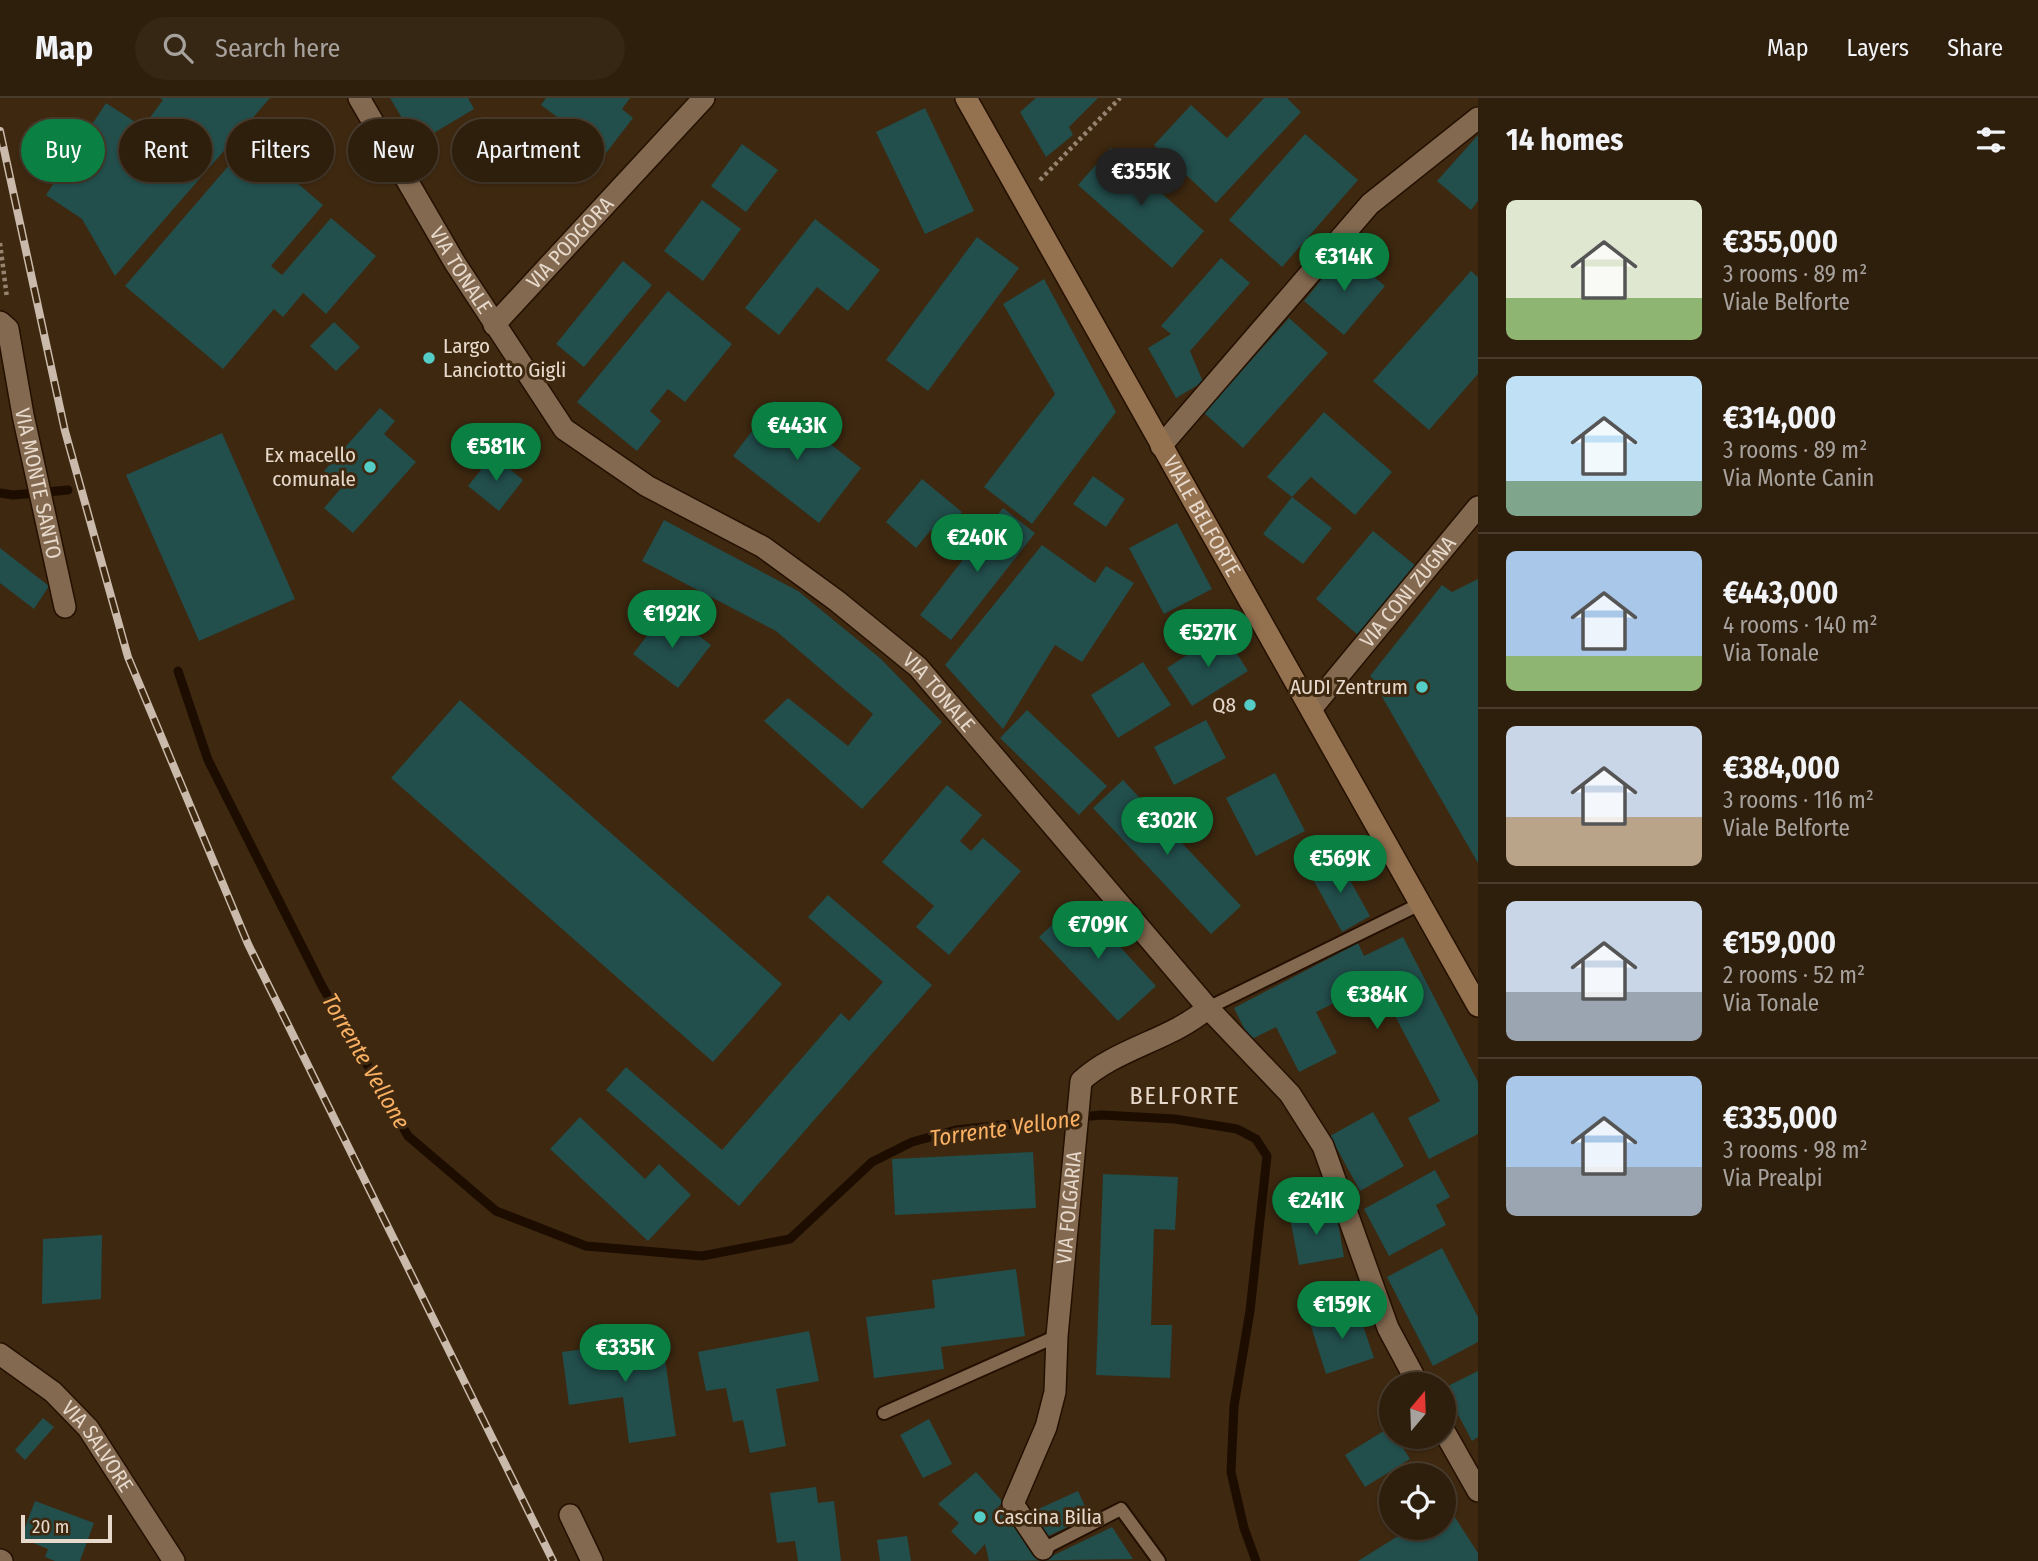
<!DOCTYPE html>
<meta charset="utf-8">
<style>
:root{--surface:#2e1e0c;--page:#362715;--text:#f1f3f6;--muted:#a7a29d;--line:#493c2d;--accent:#0b8043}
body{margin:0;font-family:"Fira Sans Condensed",sans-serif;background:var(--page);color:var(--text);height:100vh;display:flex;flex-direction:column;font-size:26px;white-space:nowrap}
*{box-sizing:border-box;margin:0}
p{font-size:23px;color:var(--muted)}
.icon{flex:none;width:38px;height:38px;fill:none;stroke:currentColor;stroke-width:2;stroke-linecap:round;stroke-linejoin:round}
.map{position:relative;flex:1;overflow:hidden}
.drawer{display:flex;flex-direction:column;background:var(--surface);width:560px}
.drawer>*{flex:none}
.guide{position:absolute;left:21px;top:21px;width:665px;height:63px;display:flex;gap:14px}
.needle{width:46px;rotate:19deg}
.buttons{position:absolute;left:1379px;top:1274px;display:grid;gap:14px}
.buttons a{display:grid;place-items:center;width:77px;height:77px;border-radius:50%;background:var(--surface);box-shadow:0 2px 5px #0004,0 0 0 2px var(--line);font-size:35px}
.scale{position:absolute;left:21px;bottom:18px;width:91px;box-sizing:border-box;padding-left:7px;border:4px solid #e7d9cb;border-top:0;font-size:19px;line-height:24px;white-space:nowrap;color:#e7d9cb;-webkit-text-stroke:5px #3e2810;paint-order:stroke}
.price{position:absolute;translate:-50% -60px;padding:0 16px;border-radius:24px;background:var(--accent);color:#fff;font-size:23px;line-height:46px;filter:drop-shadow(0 2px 4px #0008)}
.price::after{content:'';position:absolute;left:50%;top:42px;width:21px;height:16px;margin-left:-10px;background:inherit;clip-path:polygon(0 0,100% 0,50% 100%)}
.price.on{background:#222;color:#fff}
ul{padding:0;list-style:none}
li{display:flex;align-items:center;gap:21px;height:175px;padding:0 28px}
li+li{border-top:2px solid var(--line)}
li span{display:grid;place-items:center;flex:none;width:196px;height:140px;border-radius:10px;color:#555}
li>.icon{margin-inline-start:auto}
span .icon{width:84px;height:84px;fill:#fffc;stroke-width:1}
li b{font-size:30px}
h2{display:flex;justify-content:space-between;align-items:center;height:84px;padding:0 28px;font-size:30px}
.tag{padding:0 24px;border-radius:32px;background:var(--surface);box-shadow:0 2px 5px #0004,0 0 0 2px var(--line);font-size:24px;line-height:63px}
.tag.on{background:var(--accent);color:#fff}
header{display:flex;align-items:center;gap:42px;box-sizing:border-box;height:98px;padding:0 35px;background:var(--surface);border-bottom:2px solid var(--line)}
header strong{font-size:33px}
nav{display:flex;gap:38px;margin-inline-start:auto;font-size:24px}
.search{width:490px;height:63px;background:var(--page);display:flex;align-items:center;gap:18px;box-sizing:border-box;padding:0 24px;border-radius:38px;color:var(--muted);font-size:26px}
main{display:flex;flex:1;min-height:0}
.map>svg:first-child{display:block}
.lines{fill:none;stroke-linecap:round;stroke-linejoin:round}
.stream{stroke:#1c0d00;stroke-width:9}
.building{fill:#224e4c}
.service-casing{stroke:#241000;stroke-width:16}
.minor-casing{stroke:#241000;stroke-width:24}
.secondary-casing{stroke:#241000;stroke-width:24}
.path{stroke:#968471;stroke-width:4.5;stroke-dasharray:3.5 3.5;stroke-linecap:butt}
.service{stroke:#836950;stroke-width:12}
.minor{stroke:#836950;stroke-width:21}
.secondary{stroke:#94714f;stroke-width:21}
.rail-casing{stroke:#cabaab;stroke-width:8}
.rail{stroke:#3e2810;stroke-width:5;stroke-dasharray:16;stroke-linecap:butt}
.poi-dot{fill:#54cdc6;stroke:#3e2810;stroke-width:2.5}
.labels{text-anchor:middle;stroke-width:6;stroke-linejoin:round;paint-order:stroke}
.street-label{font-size:21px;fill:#e7d9cb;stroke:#3e2810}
.poi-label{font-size:21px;fill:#e7d9cb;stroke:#3e2810;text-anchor:end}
.water-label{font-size:23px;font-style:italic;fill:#fab164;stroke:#3e2810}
.quarter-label{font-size:24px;letter-spacing:2px;fill:#e7d9cb;stroke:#3e2810}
</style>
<header>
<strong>Map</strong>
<div class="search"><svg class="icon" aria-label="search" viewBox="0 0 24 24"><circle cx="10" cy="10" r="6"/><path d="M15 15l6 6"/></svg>Search here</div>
<nav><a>Map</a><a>Layers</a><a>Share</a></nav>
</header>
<main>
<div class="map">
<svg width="1478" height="1463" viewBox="0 0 1478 1463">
<rect width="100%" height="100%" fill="#3e2810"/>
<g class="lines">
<!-- stream -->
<path class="stream" d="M0,395L13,397L68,392
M178,573L208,662L322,888L408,1038L496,1113L586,1148L702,1158L790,1141L872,1064L912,1044L956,1032L1101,1017L1175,1021L1237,1031L1256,1041L1267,1058L1250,1213L1234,1308L1231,1374L1244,1430L1256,1463"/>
</g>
<!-- building -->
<path class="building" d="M160,0H270L115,178L82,121L46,97L106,5L143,29L163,2Z
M390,0H468L474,11L417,45Z
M546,0H630L622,11L633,20L606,55L541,7Z
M1036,0H1098L1069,29L1073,37L1046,59L1020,14Z
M1264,0H1287L1301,14L1216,105L1154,47L1191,7L1227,40Z
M925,10L974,113L925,136L876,34Z
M1305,36L1358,82L1282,169L1229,122Z
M1478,37V103L1471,112L1437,83Z
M249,44L323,107L271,168L282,177L331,120L376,158L326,216L303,195L283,219L274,211L223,271L125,188Z
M742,46L778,72L746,114L711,88Z
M1111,50L1204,133L1172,170L1078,87Z
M702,102L741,131L703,183L664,153Z
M815,121L880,172L848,213L817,189L779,237L745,210Z
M977,139L1019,170L928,293L886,262Z
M1344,154L1385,188L1344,237L1304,203Z
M1221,160L1250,185L1190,253L1203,284L1176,300L1148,250L1171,236L1161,228Z
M623,163L652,187L584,269L556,246Z
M1471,173L1478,179V276L1429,332L1373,283Z
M1044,181L1116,314L1032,426L984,389L1055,296L1003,206Z
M668,193L732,246L685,304L668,291L650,313L661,323L637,353L577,304Z
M1289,220L1328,255L1243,350L1204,315Z
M334,224L360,249L336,273L310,248Z
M775,303L861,370L819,425L733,358Z
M380,310L395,323L384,336L416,364L353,435L324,410L342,389L324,373Z
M1324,314L1392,374L1355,417L1311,379L1292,399L1267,379Z
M222,335L295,501L199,543L126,377Z
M493,357L523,382L499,413L468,388Z
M1093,378L1125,401L1106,429L1073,406Z
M922,381L962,414L940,440L931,432L916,450L886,424Z
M1292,399L1332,430L1303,466L1263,436Z
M1003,410L1035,435L951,542L920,517Z
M664,422L798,493L881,561L942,624L862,711L764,623L788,600L848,648L873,616L776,533L642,463Z
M1177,425L1212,491L1164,516L1129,450Z
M1373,433L1416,468L1358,537L1316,501Z
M1042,447L1095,485L1106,468L1134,485L1082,564L1055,547L1003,631L945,567Z
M0,450L49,488L34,511L0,485Z
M1478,481V765L1370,578L1442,487L1452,494Z
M666,513L711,547L678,590L633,556Z
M1223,534L1248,573L1192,608L1167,570Z
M1143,564L1171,607L1118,640L1091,597Z
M460,602L782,886L713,964L391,680Z
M1027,612L1107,688L1079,717L1000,640Z
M1206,622L1226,660L1174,687L1154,649Z
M1275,675L1305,733L1256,758L1226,700Z
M1123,682L1241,808L1211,836L1093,710Z
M947,687L982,717L960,743L971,753L983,740L1021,773L949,857L916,829L934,808L882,764Z
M1338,761L1370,818L1342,834L1310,776Z
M828,797L932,887L739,1108L606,992L626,969L722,1052L841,915L849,923L883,884L808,819Z
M1078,803L1156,888L1118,923L1039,839Z
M1403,839L1478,984V1036L1429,1061L1408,1020L1440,1003L1377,884L1316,914L1337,955L1299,974L1276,929L1250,942L1234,910L1358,845L1364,858Z
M1373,1014L1404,1068L1360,1093L1330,1038Z
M580,1019L645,1081L659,1066L691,1097L648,1143L550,1051Z
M1033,1054L1036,1110L895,1117L892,1061Z
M1435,1072L1450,1099L1436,1107L1446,1127L1389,1158L1364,1111Z
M1103,1076L1178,1079L1175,1132L1154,1131L1151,1227H1172L1170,1280L1096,1277Z
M1315,1110L1318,1123L1337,1119L1344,1159L1299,1167L1289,1115Z
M102,1137L101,1201L42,1206L43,1141Z
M1442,1150L1478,1219V1244L1433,1268L1387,1179Z
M1016,1171L1025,1238L941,1249L944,1271L874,1280L866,1219L935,1210L932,1182Z
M1357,1210L1374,1260L1326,1276L1310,1225Z
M809,1233L819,1283L776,1291L786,1348L750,1355L743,1322L733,1324L726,1290L706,1293L698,1254Z
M662,1240L676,1338L629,1345L623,1299L569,1307L562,1254Z
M1478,1273V1339L1472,1343L1444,1290Z
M43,1320L54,1329L25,1362L15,1352Z
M929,1321L952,1366L923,1380L900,1337Z
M1390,1329L1391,1339H1396L1410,1361L1365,1389L1345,1357Z
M976,1374L1003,1404L998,1409L1009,1422L1015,1417L1050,1459L1112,1429L1133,1461L989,1463L985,1446L975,1457L951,1433L959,1425L938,1406Z
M816,1389L818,1405L834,1403L841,1463H798L795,1443L777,1445L770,1395Z
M1078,1393L1090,1419L1046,1439L1034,1413Z
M35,1403L94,1425L80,1463H55L45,1459L48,1451L21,1440Z
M1447,1407L1478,1455V1463H1358L1411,1430H1444V1409Z
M907,1438L911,1463H880L877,1442Z"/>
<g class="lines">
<!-- service casing -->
<g class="service-casing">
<path id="service" d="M1208,910L1420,806
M884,1315L1057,1238
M1043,1451L1121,1411L1159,1463"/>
</g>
<!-- minor casing -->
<g class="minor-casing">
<g id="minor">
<path id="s1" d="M359,0L455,165L564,331L647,388L763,449L837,503L918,569L1208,910L1290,996L1323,1048L1388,1230L1418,1286"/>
<path id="s2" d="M0,224L8,231L23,317L65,509"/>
<path id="s3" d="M494,227L704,0"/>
<path d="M1161,348L1370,106L1478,20"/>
<path id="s4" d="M1311,611L1478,409"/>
<path id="s5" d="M0,1256L53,1294L88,1330L174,1463"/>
<path d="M1444,1333L1478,1393"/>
<path d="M570,1417L592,1463"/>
<path id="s6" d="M1043,1451L1013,1406L1046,1329L1055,1294L1057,1238L1081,983C1117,950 1171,942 1208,910"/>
<path d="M0,1462L2,1463"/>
</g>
</g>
<!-- secondary casing -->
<g class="secondary-casing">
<g id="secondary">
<path id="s7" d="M966,0L1478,908"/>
</g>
</g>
<!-- path -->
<path class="path" d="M1040,82L1120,0
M0,145L7,200"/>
<!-- service -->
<use href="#service" class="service"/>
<!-- minor -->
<use href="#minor" class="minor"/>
<!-- secondary -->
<use href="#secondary" class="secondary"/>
<!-- rail casing -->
<g class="rail-casing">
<path id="rail" d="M0,33L65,333L128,559L248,846L553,1463"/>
</g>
<!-- rail -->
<use href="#rail" class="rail"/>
</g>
<!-- markers -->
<g class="poi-dot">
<circle cx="429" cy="260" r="7"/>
<circle cx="370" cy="369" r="7"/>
<circle cx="1422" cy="589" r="7"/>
<circle cx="1250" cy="607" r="7"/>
<circle cx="980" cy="1419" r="7"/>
</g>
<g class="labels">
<!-- street labels -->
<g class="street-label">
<text dy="7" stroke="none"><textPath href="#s3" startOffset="112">VIA PODGORA</textPath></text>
<text dy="7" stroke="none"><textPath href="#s1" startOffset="200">VIA TONALE</textPath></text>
<text dy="7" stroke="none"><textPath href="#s2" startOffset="168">VIA MONTE SANTO</textPath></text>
<text dy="7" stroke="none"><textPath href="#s7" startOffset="480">VIALE BELFORTE</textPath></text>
<text dy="7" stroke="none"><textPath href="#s4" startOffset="152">VIA CONI ZUGNA</textPath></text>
<text dy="7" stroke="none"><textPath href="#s1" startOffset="850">VIA TONALE</textPath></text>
<text dy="7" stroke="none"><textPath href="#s6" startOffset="359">VIA FOLGARIA</textPath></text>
<text dy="7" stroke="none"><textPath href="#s5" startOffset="136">VIA SALVORE</textPath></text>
</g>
<!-- poi labels -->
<g class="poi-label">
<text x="443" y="255" text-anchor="start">Largo<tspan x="443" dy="24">Lanciotto Gigli</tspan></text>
<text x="356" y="364">Ex macello<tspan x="356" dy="24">comunale</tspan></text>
<text x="1408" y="596">AUDI Zentrum</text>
<text x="1236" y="614">Q8</text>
<text x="994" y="1426" text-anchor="start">Cascina Bilia</text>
</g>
<!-- water labels -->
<g class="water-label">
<text transform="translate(366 963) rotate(60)" y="8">Torrente Vellone</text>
<text transform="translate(1005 1030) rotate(-8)" y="8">Torrente Vellone</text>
</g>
<!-- quarter labels -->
<g class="quarter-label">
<text x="1185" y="1006">BELFORTE</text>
</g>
</g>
</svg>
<div class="buttons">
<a><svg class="needle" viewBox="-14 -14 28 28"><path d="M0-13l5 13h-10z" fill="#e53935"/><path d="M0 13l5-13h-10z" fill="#a7a29d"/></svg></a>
<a><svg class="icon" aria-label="locate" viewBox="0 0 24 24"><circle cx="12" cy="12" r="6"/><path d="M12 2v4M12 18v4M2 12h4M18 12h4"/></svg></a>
</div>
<div class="scale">20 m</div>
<b class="price on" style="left:1141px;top:110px">€355K</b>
<b class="price" style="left:1344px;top:195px">€314K</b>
<b class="price" style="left:797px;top:364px">€443K</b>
<b class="price" style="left:496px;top:385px">€581K</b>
<b class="price" style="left:977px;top:476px">€240K</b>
<b class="price" style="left:672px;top:552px">€192K</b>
<b class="price" style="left:1208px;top:571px">€527K</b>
<b class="price" style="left:1167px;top:759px">€302K</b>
<b class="price" style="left:1340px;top:797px">€569K</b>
<b class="price" style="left:1098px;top:863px">€709K</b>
<b class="price" style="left:1377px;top:933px">€384K</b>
<b class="price" style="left:1316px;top:1139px">€241K</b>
<b class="price" style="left:1342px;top:1243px">€159K</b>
<b class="price" style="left:625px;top:1286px">€335K</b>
<div class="guide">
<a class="tag on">Buy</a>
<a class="tag">Rent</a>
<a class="tag">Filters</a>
<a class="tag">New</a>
<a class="tag">Apartment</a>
</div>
</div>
<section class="drawer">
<h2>14 homes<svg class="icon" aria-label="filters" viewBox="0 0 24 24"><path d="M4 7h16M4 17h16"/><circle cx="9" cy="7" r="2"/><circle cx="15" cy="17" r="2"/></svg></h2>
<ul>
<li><span style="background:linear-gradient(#dfe7d0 70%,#8fb573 0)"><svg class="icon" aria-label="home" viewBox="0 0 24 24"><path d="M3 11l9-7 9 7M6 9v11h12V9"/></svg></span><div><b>€355,000</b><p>3 rooms · 89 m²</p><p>Viale Belforte</p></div></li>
<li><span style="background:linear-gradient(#bfe0f5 75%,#7fa58c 0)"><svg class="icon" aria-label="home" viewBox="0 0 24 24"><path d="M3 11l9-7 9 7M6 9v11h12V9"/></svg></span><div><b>€314,000</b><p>3 rooms · 89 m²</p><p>Via Monte Canin</p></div></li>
<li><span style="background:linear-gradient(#a9c7e8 75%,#8fb573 0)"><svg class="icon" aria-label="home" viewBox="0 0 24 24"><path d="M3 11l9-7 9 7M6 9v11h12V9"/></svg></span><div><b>€443,000</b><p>4 rooms · 140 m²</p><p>Via Tonale</p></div></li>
<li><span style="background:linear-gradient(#c9d6e8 65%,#b9a48a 0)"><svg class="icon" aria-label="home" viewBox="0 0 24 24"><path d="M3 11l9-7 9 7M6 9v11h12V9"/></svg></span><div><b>€384,000</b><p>3 rooms · 116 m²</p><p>Viale Belforte</p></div></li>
<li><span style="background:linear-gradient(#c9d6e8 65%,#9aa5b1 0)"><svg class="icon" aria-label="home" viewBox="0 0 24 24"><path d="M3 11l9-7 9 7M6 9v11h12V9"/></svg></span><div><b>€159,000</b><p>2 rooms · 52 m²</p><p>Via Tonale</p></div></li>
<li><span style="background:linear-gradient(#a9c7e8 65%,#9aa5b1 0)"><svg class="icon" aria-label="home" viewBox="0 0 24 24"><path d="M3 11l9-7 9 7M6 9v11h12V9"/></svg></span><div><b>€335,000</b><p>3 rooms · 98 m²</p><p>Via Prealpi</p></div></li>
</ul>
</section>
</main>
